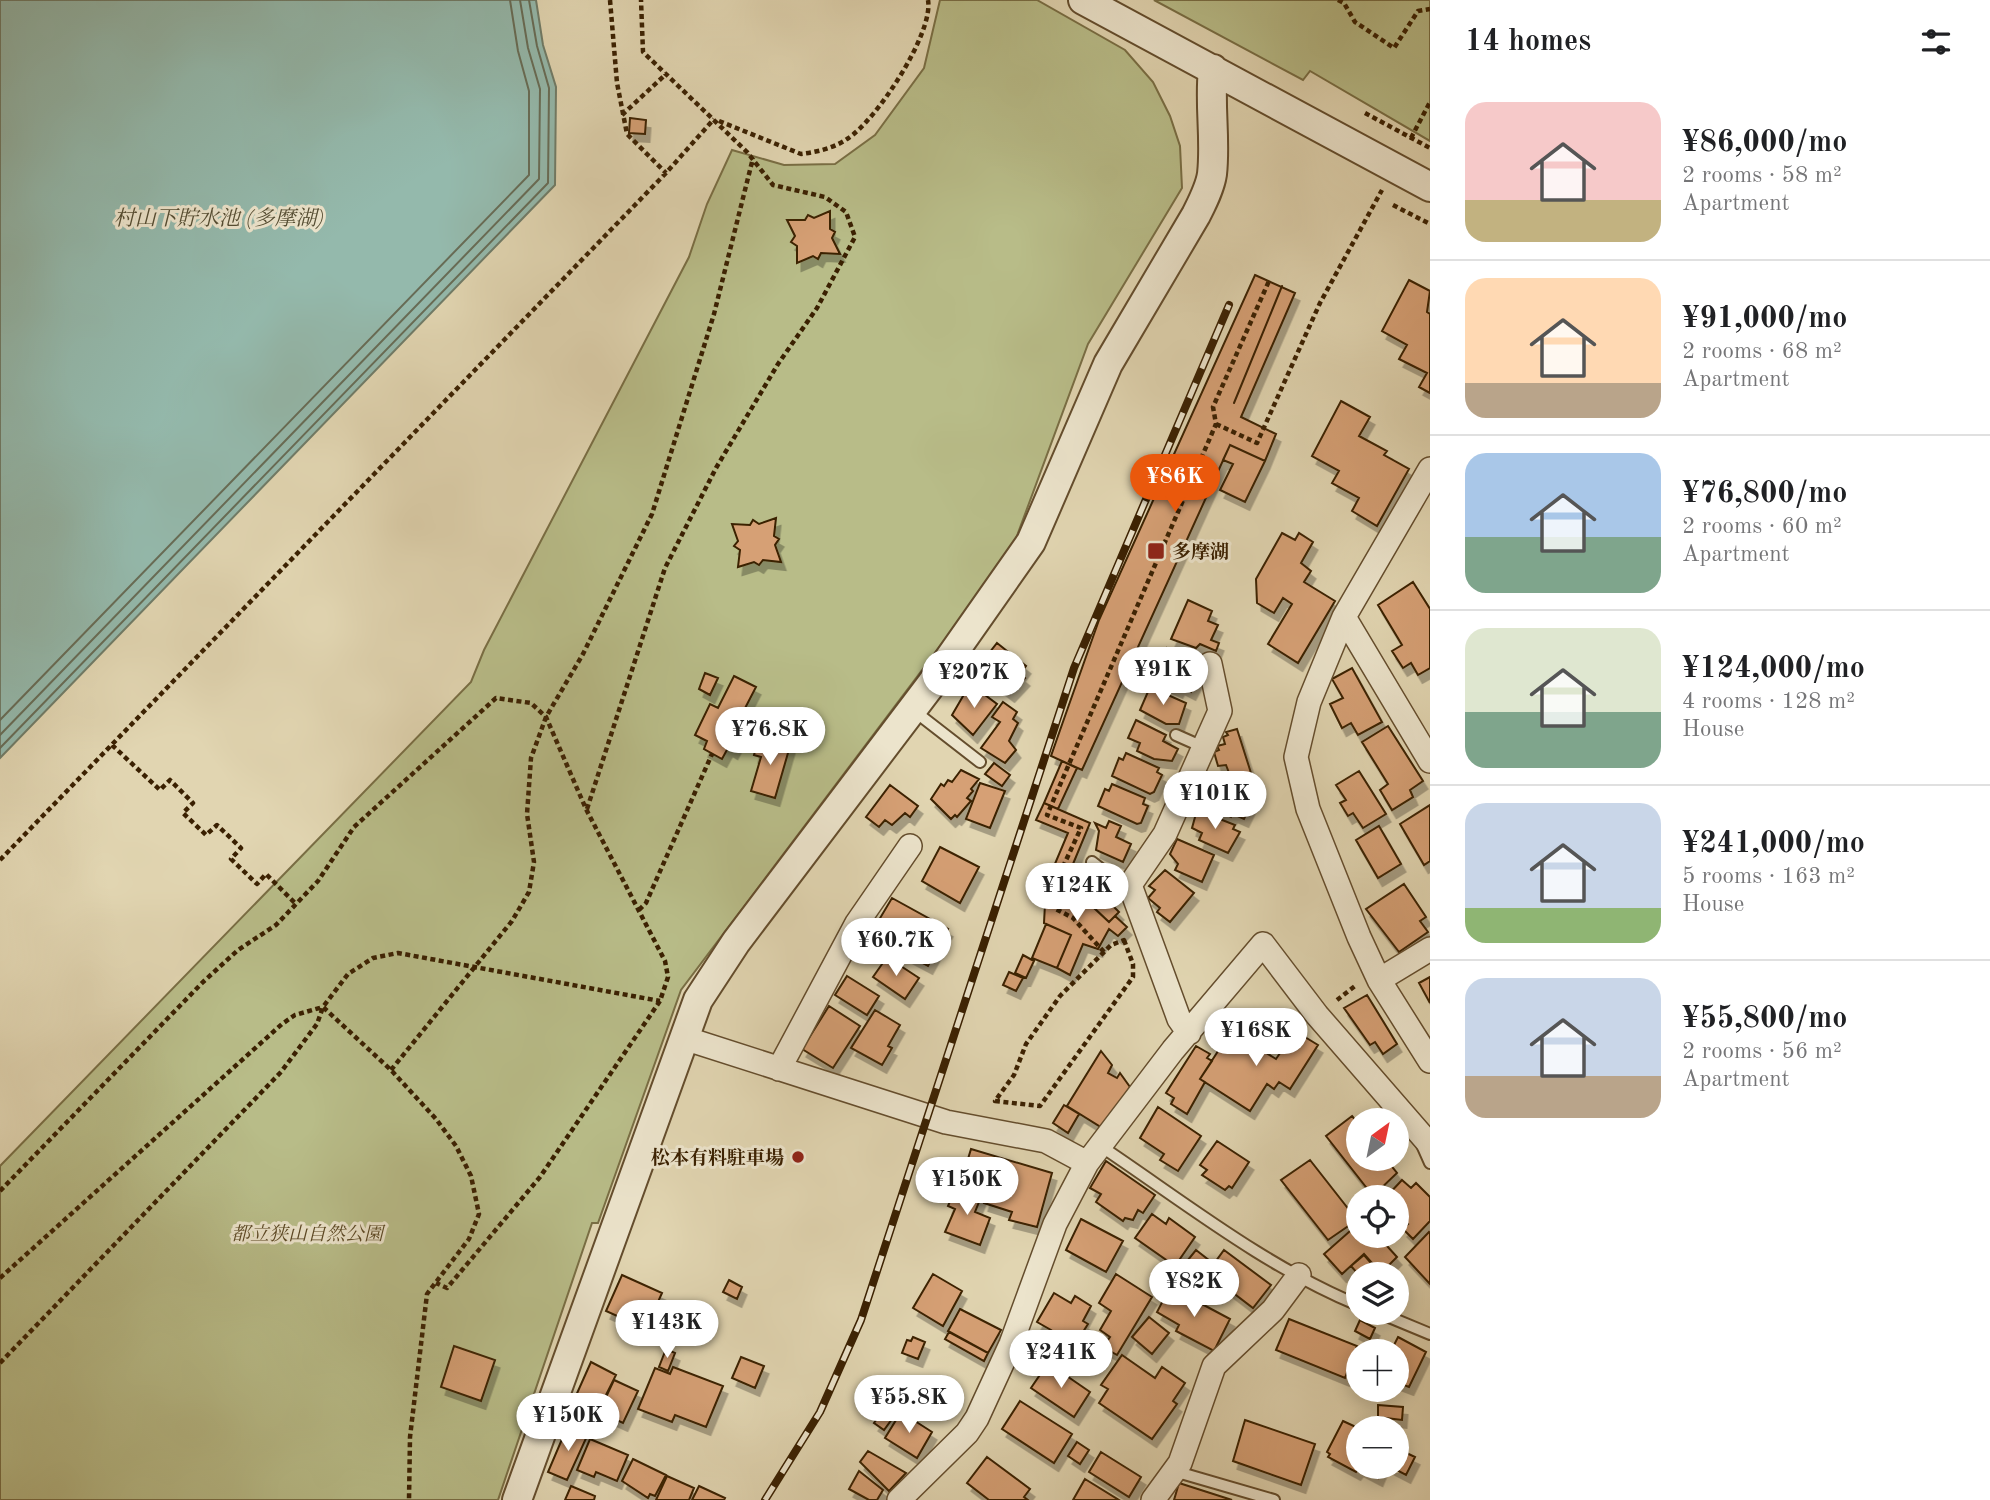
<!DOCTYPE html>
<meta charset="utf-8">
<style>
:root{--surface:#fff;--page:#f6f6f6;--text:#202124;--muted:#757577;--line:#e0e0e0;--accent:#ea580c}
body{margin:0;font-family:"Old Standard TT","Noto Serif JP",serif;background:var(--page);color:var(--text);height:100vh;display:flex;flex-direction:column;font-size:26px;white-space:nowrap}
*{box-sizing:border-box;margin:0}
p{font-size:23px;color:var(--muted)}
.icon{flex:none;width:38px;height:38px;fill:none;stroke:currentColor;stroke-width:2;stroke-linecap:round;stroke-linejoin:round}
.map{position:relative;flex:1;overflow:hidden}
.sheet{display:flex;flex-direction:column;background:var(--surface);width:560px}
.sheet>*{flex:none}
.needle{width:46px;rotate:33deg}
.tools{position:absolute;left:1346px;top:1108px;display:grid;gap:14px}
.tools a{display:grid;place-items:center;width:63px;height:63px;border-radius:50%;background:var(--surface);box-shadow:0 4px 18px #0003;font-size:35px}
.price{position:absolute;translate:-50% -60px;padding:0 16px;border-radius:24px;background:#fff;color:#222;font-size:23px;line-height:46px;filter:drop-shadow(0 2px 4px #0008)}
.price::after{content:'';position:absolute;left:50%;top:42px;width:21px;height:16px;margin-left:-10px;background:inherit;clip-path:polygon(0 0,100% 0,50% 100%)}
.price.active{background:var(--accent);color:#fff}
ul{padding:0;list-style:none}
li{display:flex;align-items:center;gap:21px;height:175px;padding:0 35px}
li+li{border-top:2px solid var(--line)}
li span{display:grid;place-items:center;flex:none;width:196px;height:140px;border-radius:21px;color:#555}
li>.icon{margin-inline-start:auto}
span .icon{width:84px;height:84px;fill:#fffc;stroke-width:1}
li b{font-size:30px}
h2{display:flex;justify-content:space-between;align-items:center;height:84px;padding:0 35px;font-size:30px}
main{display:flex;flex:1;min-height:0}
.map>svg:first-child{display:block}
.green{fill:#b8bc88;stroke:#796e44;stroke-width:2}
.water{fill:#94b9ac;stroke:#707c68;stroke-width:2}
.lines{fill:none;stroke-linecap:round;stroke-linejoin:round}
.shore{stroke:#676c56;stroke-width:2}
.building{fill:#d6a075;stroke:#3a2001;stroke-width:2;filter:url(#shadow)}
.service-casing{stroke:#644d2d;stroke-width:14}
.minor-casing{stroke:#644d2d;stroke-width:26}
.tertiary-casing{stroke:#644d2d;stroke-width:32}
.path{stroke:#3a2001;stroke-width:4.5;stroke-dasharray:5 3.5;stroke-linecap:butt}
.service{stroke:#ece4cc;stroke-width:10}
.minor{stroke:#ece4cc;stroke-width:23}
.tertiary{stroke:#ece4cc;stroke-width:28}
.tram{stroke:#3a2001;stroke-width:2}
.rail-casing{stroke:#3a2001;stroke-width:8}
.rail{stroke:#ece4cc;stroke-width:5;stroke-dasharray:16;stroke-linecap:butt}
.poi-dot{fill:#8f2418;stroke:#ece4cc;stroke-width:2.5}
.labels{text-anchor:middle;stroke-width:6;stroke-linejoin:round;paint-order:stroke}
.poi-label{font-size:19px;font-weight:bold;fill:#3a2001;stroke:#ece4cc;text-anchor:start}
.park-label{font-size:19px;font-style:italic;fill:#5a4723;stroke:#ece4cc}
.water-label{font-size:21px;font-style:italic;fill:#554e34;stroke:#ece4cc}
</style>
<main>
<div class="map">
<svg width="1430" height="1500" viewBox="0 0 1430 1500">
<defs>
<filter id="shadow"><feDropShadow dx="4.5" dy="8" stdDeviation="0" flood-color="#0004"/></filter>
</defs>
<rect width="100%" height="100%" fill="#e1d5b1"/>
<filter id="stains"><feTurbulence type="fractalNoise" baseFrequency=".00286" numOctaves="4"/><feColorMatrix values="0 0 0 0 .2 0 0 0 0 .09 0 0 0 0 .02 0 0 0 .5 -.17"/></filter>
<radialGradient id="worn" r=".72"><stop offset=".6" stop-color="#630" stop-opacity="0"/><stop offset="1" stop-color="#630" stop-opacity=".3"/></radialGradient>
<!-- green -->
<path class="green" d="M940,0H1037L1125,50L1153,82L1170,116L1180,146L1182,188L1088,344L1011,552L681,990L598,1223H592L498,1500H0V1166L471,682L484,650L689,257L707,204L732,150L784,165L835,164L875,135L924,68Z
M1154,0H1430V141L1310,71L1303,80Z"/>
<!-- water -->
<path class="water" d="M0,0H536L543,45L556,87L555,185L0,758Z"/>
<g class="lines">
<!-- shore -->
<path class="shore" d="M0,720L529,175V91L518,51L510,0
M0,735L539,179L540,89L528,48L520,0
M0,748L548,183L549,88L537,46L529,0"/>
</g>
<!-- building -->
<path class="building" d="M630,118L646,120L645,134L629,133Z
M830,211V229L835,232L832,238L840,254L821,253L818,259L813,256L797,263V246L791,242L795,236L787,220H805L808,215L814,218Z
M1255,275L1295,293L1241,417L1276,434L1265,461L1230,445L1082,770L1051,756L1065,716L1099,620Z
M1409,280L1430,291L1427,312L1430,314V393L1419,387L1427,373L1399,359L1407,345L1382,331Z
M1341,401L1370,417L1359,436L1387,451L1384,455L1409,469L1377,526L1352,511L1359,498L1332,483L1339,471L1312,456Z
M1230,445L1265,461L1245,502L1220,490L1233,464L1223,460Z
M776,518L774,536L779,539L775,545L781,562L763,560L759,565L754,562L738,567L740,550L734,546L738,541L732,524L750,525L753,520L759,524Z
M1282,533L1295,540L1299,533L1313,542L1301,563L1311,571L1304,582L1335,601L1298,663L1268,644L1292,604L1283,598L1274,613L1257,603L1256,579Z
M1413,582L1430,609V668L1418,675L1411,663L1403,668L1392,651L1402,645L1378,605Z
M1188,600L1212,611L1208,621L1218,625L1211,640L1219,643L1216,651L1200,644L1196,648L1171,639Z
M997,643L1026,666L1020,674L1025,678L1010,694L983,673L992,662L986,657Z
M1167,648L1196,665L1193,671L1200,674L1191,692L1180,686L1178,690L1155,679Z
M1352,668L1382,722L1358,735L1351,723L1342,728L1330,704L1343,698L1332,679Z
M705,673L718,678L710,695L699,689Z
M734,676L756,687L741,716L749,721L733,751L728,748L722,759L704,749L707,741L695,735L710,704L718,708Z
M1150,687L1186,703L1179,724H1166L1140,710Z
M977,689L997,704L973,735L952,715L966,691L973,696Z
M1003,702L1017,712L1013,719L1018,723L1009,741L1016,750L1005,763L981,748L1000,722L992,717Z
M1136,720L1166,735L1163,741L1178,749L1172,761L1154,759L1137,751L1140,743L1128,738Z
M1388,726L1423,781L1410,790L1413,797L1392,810L1380,790L1388,784L1362,742Z
M1237,729L1251,773L1231,778L1226,765L1218,766L1214,752L1219,750L1217,746L1225,744L1223,737L1228,735L1226,732Z
M766,739L790,746L775,798L751,791L761,757L754,755L757,744L764,746Z
M1126,753L1159,768L1157,772L1162,775L1154,792L1150,794L1112,776L1119,758L1123,760Z
M1062,761L1077,768L1058,809L1044,803Z
M994,763L1010,775L1002,786L985,774Z
M961,770L979,779L971,789L973,791L967,798L971,801L957,817L955,815L951,819L931,799L941,784L944,786L948,780L952,782Z
M1359,771L1386,814L1363,828L1353,813L1348,816L1340,803L1346,800L1336,785Z
M1217,781L1254,798L1244,819L1233,814L1231,817L1205,804L1207,800L1203,799L1210,786L1215,788Z
M980,783L1005,791L990,828L966,819Z
M1112,784L1145,798L1143,804L1148,806L1141,823L1137,824L1098,806L1105,789L1109,791Z
M890,785L918,806L910,817L905,813L892,825L885,820L879,827L866,817Z
M1044,803L1090,823L1061,893L1046,885L1068,833L1036,820Z
M1430,805V861L1424,865L1400,824Z
M1197,810L1235,825L1233,829L1240,832L1228,853L1199,840L1202,833L1192,828Z
M1109,821L1121,826L1116,837L1131,844L1123,862L1096,850L1099,831L1095,823L1106,828Z
M1379,826L1401,864L1378,878L1356,840Z
M1177,839L1214,855L1202,882L1175,870L1178,864L1170,854Z
M940,847L979,867L960,903L922,881Z
M1165,870L1194,893L1170,922L1157,912L1160,908L1148,898L1155,890L1149,886Z
M1081,874L1119,912L1109,922L1070,885Z
M1065,881L1109,922L1115,916L1127,927L1118,936L1109,929L1098,949L1083,944L1070,975L1057,968L1071,935L1044,923L1046,885L1061,893Z
M1404,884L1426,917L1420,921L1428,932L1399,952L1366,909Z
M892,898L948,929L928,966L870,935Z
M1046,924L1071,935L1057,968L1032,958Z
M1023,955L1034,961L1026,978L1015,973Z
M887,957L919,978L905,999L873,977Z
M1009,972L1023,978L1016,991L1003,985Z
M847,976L879,996L867,1015L835,995Z
M1430,977V1003L1419,983Z
M1367,995L1397,1044L1383,1054L1375,1042L1370,1045L1344,1008Z
M829,1006L860,1026L833,1068L802,1049Z
M875,1010L900,1025L888,1046L892,1048L882,1065L851,1048Z
M1231,1031L1276,1059L1295,1031L1318,1045L1290,1089L1279,1082L1274,1089L1267,1084L1250,1111L1200,1079Z
M1196,1046L1210,1054L1207,1058L1212,1061L1200,1079L1205,1082L1187,1114L1171,1104L1174,1098L1166,1093Z
M1101,1051L1112,1065L1108,1073L1117,1078L1120,1073L1130,1087L1104,1129L1067,1106Z
M1064,1105L1079,1114L1068,1133L1053,1123Z
M1158,1107L1201,1136L1178,1171L1160,1160L1164,1154L1140,1138Z
M1352,1116L1358,1123V1158H1385L1397,1173L1373,1196L1326,1136Z
M1217,1141L1249,1162L1232,1188L1229,1186L1225,1190L1202,1175L1207,1170L1200,1165Z
M971,1149L1052,1173L1037,1227L1009,1220L1012,1212L984,1203L988,1191L961,1182Z
M1310,1160L1357,1220L1328,1240L1281,1180Z
M1106,1161L1155,1195L1143,1213L1138,1210L1133,1220L1125,1218L1123,1221L1096,1202L1101,1194L1090,1188Z
M1402,1180L1411,1188L1416,1183L1430,1197V1221L1413,1239L1403,1229L1408,1224L1396,1213V1197H1386Z
M956,1187L981,1197L975,1212L990,1218L980,1245L945,1232L955,1209L948,1206Z
M1152,1214L1166,1224L1169,1218L1195,1237L1175,1266L1135,1238Z
M1081,1219L1123,1241L1106,1272L1066,1250Z
M1358,1224V1236H1378L1397,1257L1381,1273L1364,1254L1342,1274L1324,1254Z
M1429,1232L1430,1233V1284L1405,1257Z
M1196,1250L1210,1261L1197,1277L1183,1266Z
M1224,1250L1271,1285L1253,1308L1224,1286L1219,1293L1202,1280Z
M1364,1255L1371,1263L1358,1274L1351,1266Z
M933,1274L962,1291L943,1326L913,1308Z
M1116,1274L1152,1297L1117,1355L1103,1347L1110,1337L1100,1330L1111,1311L1099,1303Z
M622,1275L662,1293L646,1329L606,1311Z
M729,1280L742,1287L737,1299L723,1292Z
M1170,1287L1230,1319L1214,1351L1176,1331L1179,1325L1157,1312Z
M1054,1293L1071,1303L1075,1296L1091,1306L1083,1321L1088,1324L1083,1332L1086,1334L1073,1352L1047,1336L1051,1330L1037,1322Z
M960,1309L1001,1330L988,1353L948,1331Z
M1149,1317L1169,1333L1152,1354L1132,1337Z
M1289,1319L1357,1346L1345,1378L1276,1350Z
M1360,1320L1375,1328L1370,1339L1355,1331Z
M949,1332L988,1353L984,1361L945,1339Z
M913,1337L925,1342L918,1359L902,1353L907,1340L911,1341Z
M1398,1337L1426,1352L1409,1387L1396,1382V1351H1384L1387,1346L1392,1349Z
M454,1346L495,1360L481,1401L441,1387Z
M666,1349L675,1353L668,1371L659,1367Z
M1122,1355L1155,1378L1162,1367L1185,1383L1173,1401L1177,1404L1152,1439L1099,1403L1108,1389L1101,1385Z
M741,1357L764,1366L755,1388L732,1378Z
M591,1362L616,1375L598,1411L574,1400Z
M1048,1363L1090,1392L1074,1417L1031,1388Z
M673,1367L723,1386L706,1427L675,1415L672,1422L638,1409L655,1368L670,1374Z
M614,1380L638,1391L623,1423L599,1412Z
M890,1401L900,1408L884,1430L874,1423Z
M1020,1401L1072,1434L1054,1463L1002,1429Z
M1378,1405L1403,1407L1402,1420L1378,1417Z
M901,1412L932,1432L917,1458L885,1438Z
M1245,1420L1315,1444L1301,1485L1233,1461Z
M1343,1421L1358,1428V1466H1383L1378,1478L1359,1468L1356,1472L1328,1457L1330,1454L1327,1452Z
M568,1425L588,1434L567,1480L548,1472Z
M590,1439L628,1455L617,1481L596,1472L594,1477L577,1470Z
M1077,1442L1089,1450L1080,1464L1068,1456Z
M1396,1448L1415,1457L1406,1475L1389,1466H1396Z
M868,1451L906,1473L889,1491L860,1462Z
M1101,1452L1141,1477L1129,1497L1089,1472Z
M987,1457L1030,1489L1024,1497L1028,1500H989L967,1483Z
M633,1459L666,1475L655,1496L650,1494L648,1498L622,1481Z
M859,1471L883,1490L877,1500H869L849,1489Z
M667,1476L694,1488L689,1500H656Z
M1085,1479L1119,1500H1073Z
M1179,1483L1232,1500H1174Z
M571,1486L595,1496L594,1500H565Z
M699,1486L725,1498L724,1500H692Z"/>
<g class="lines">
<!-- service casing -->
<g class="service-casing">
<path id="service" d="M913,710L980,762
M1176,735L1203,747
M1092,862L1114,879L1130,885
M1422,1145L1430,1163
M1102,1147C1184,1202 1266,1267 1358,1305
M1377,1312L1430,1334
M1174,1471L1274,1500"/>
</g>
<!-- minor casing -->
<g class="minor-casing">
<path id="minor" d="M1430,469L1344,617L1309,702L1296,757L1308,809L1359,937L1379,980L1430,1061
M1344,617L1430,761
M1379,980L1430,949
M1189,1033L1179,1019L1130,885L1165,834L1220,711L1210,664
M684,1038L946,1122L1046,1141L1087,1163
M779,1069L857,923L910,846
M899,1500L967,1433L977,1418L1011,1344L1055,1224L1087,1163L1173,1050L1263,944L1317,1015L1430,1145
M1153,1500L1180,1463L1214,1366L1273,1310L1299,1275"/>
</g>
<!-- tertiary casing -->
<g class="tertiary-casing">
<path id="tertiary" d="M1083,0L1430,187
M517,1500L698,1000L736,942L930,686L1031,542L1108,364L1196,215C1202,203 1210,188 1212,174C1216,139 1209,104 1213,69"/>
</g>
<!-- path -->
<path class="path" d="M610,0L617,83L627,134L666,173
M1338,0L1344,3L1355,22L1394,48L1418,11L1430,9
M1365,113L1430,148
M622,115L666,74
M719,121L801,154C817,152 834,148 847,139C876,121 934,33 928,0
M1411,138L1430,102
M1393,205L1430,224
M1216,424L1257,443L1320,303L1382,190
M112,745L160,790L170,780L193,803L183,813L206,835L217,825L241,848L231,859L257,884L266,874L296,904
M587,809L665,568L716,468L778,364L817,308L855,237L846,212L825,197L773,185L747,152L643,52L641,0
M0,860L666,173L714,119
M639,910L646,903L712,754
M1124,940L1133,964V977L1040,1106L995,1101L1014,1075L1026,1044L1060,996L1111,945Z
M1104,952L1073,918L1054,908V886L1081,828L1047,815L1216,424L1213,407L1269,281
M1337,1000L1355,986
M391,1070L512,921L529,892L534,862L527,814L531,758L546,717L583,654L652,514L714,314L753,158
M0,1191L203,982L238,950L276,925L318,881L354,827L496,698L531,703L546,717L586,809L665,961L668,977L660,1001L540,1177L447,1288L436,1283
M0,1278L282,1024L295,1015L323,1007L391,1070L436,1119L456,1146L471,1176L479,1214L469,1239L427,1294L410,1437L409,1500
M0,1363L281,1072L317,1024L323,1007L348,974L373,958L398,953L660,1001"/>
<!-- service -->
<use href="#service" class="service"/>
<!-- minor -->
<use href="#minor" class="minor"/>
<!-- tertiary -->
<use href="#tertiary" class="tertiary"/>
<!-- tram -->
<path class="tram" d="M1234,403L1282,286"/>
<!-- rail casing -->
<g class="rail-casing">
<path id="rail" d="M765,1500L820,1412L861,1320L1074,668L1229,305"/>
</g>
<!-- rail -->
<use href="#rail" class="rail"/>
</g>
<!-- markers -->
<g class="poi-dot">
<rect x="1147" y="542" width="18" height="18" rx="3.5"/>
<circle cx="798" cy="1157" r="7"/>
</g>
<g class="labels">
<!-- poi labels -->
<g class="poi-label">
<text x="1172" y="558">多摩湖</text>
<text x="784" y="1164" text-anchor="end">松本有料駐車場</text>
</g>
<!-- park labels -->
<g class="park-label">
<text x="307" y="1240">都立狭山自然公園</text>
</g>
<!-- water labels -->
<g class="water-label">
<text x="219" y="225">村山下貯水池 (多摩湖)</text>
</g>
</g>
<rect width="100%" height="100%" filter="url(#stains)"/>
<rect width="100%" height="100%" fill="url(#worn)"/>
</svg>
<div class="tools">
<a><svg class="needle" viewBox="-14 -14 28 28"><path d="M0-13l5 13h-10z" fill="#e53935"/><path d="M0 13l5-13h-10z" fill="#757577"/></svg></a>
<a><svg class="icon" aria-label="locate" viewBox="0 0 24 24"><circle cx="12" cy="12" r="6"/><path d="M12 2v4M12 18v4M2 12h4M18 12h4"/></svg></a>
<a><svg class="icon" aria-label="layers" viewBox="0 0 24 24"><path d="M12 4l9 5-9 5-9-5zM3 14l9 5 9-5"/></svg></a>
<a>+</a>
<a>−</a>
</div>
<b class="price active" style="left:1175px;top:514px">¥86K</b>
<b class="price" style="left:1163px;top:707px">¥91K</b>
<b class="price" style="left:974px;top:710px">¥207K</b>
<b class="price" style="left:770px;top:767px">¥76.8K</b>
<b class="price" style="left:1215px;top:831px">¥101K</b>
<b class="price" style="left:1077px;top:923px">¥124K</b>
<b class="price" style="left:896px;top:978px">¥60.7K</b>
<b class="price" style="left:1256px;top:1068px">¥168K</b>
<b class="price" style="left:967px;top:1217px">¥150K</b>
<b class="price" style="left:1194px;top:1319px">¥82K</b>
<b class="price" style="left:667px;top:1360px">¥143K</b>
<b class="price" style="left:1061px;top:1390px">¥241K</b>
<b class="price" style="left:909px;top:1435px">¥55.8K</b>
<b class="price" style="left:568px;top:1453px">¥150K</b>
</div>
<section class="sheet">
<h2>14 homes<svg class="icon" aria-label="filters" viewBox="0 0 24 24"><path d="M4 7h16M4 17h16"/><circle cx="9" cy="7" r="2"/><circle cx="15" cy="17" r="2"/></svg></h2>
<ul>
<li><span style="background:linear-gradient(#f6c9c9 70%,#c2b280 0)"><svg class="icon" aria-label="home" viewBox="0 0 24 24"><path d="M3 11l9-7 9 7M6 9v11h12V9"/></svg></span><div><b>¥86,000/mo</b><p>2 rooms · 58 m²</p><p>Apartment</p></div></li>
<li><span style="background:linear-gradient(#ffd9b3 75%,#b9a48a 0)"><svg class="icon" aria-label="home" viewBox="0 0 24 24"><path d="M3 11l9-7 9 7M6 9v11h12V9"/></svg></span><div><b>¥91,000/mo</b><p>2 rooms · 68 m²</p><p>Apartment</p></div></li>
<li><span style="background:linear-gradient(#a9c7e8 60%,#7fa58c 0)"><svg class="icon" aria-label="home" viewBox="0 0 24 24"><path d="M3 11l9-7 9 7M6 9v11h12V9"/></svg></span><div><b>¥76,800/mo</b><p>2 rooms · 60 m²</p><p>Apartment</p></div></li>
<li><span style="background:linear-gradient(#dfe7d0 60%,#7fa58c 0)"><svg class="icon" aria-label="home" viewBox="0 0 24 24"><path d="M3 11l9-7 9 7M6 9v11h12V9"/></svg></span><div><b>¥124,000/mo</b><p>4 rooms · 128 m²</p><p>House</p></div></li>
<li><span style="background:linear-gradient(#c9d6e8 75%,#8fb573 0)"><svg class="icon" aria-label="home" viewBox="0 0 24 24"><path d="M3 11l9-7 9 7M6 9v11h12V9"/></svg></span><div><b>¥241,000/mo</b><p>5 rooms · 163 m²</p><p>House</p></div></li>
<li><span style="background:linear-gradient(#c9d6e8 70%,#b9a48a 0)"><svg class="icon" aria-label="home" viewBox="0 0 24 24"><path d="M3 11l9-7 9 7M6 9v11h12V9"/></svg></span><div><b>¥55,800/mo</b><p>2 rooms · 56 m²</p><p>Apartment</p></div></li>
</ul>
</section>
</main>
